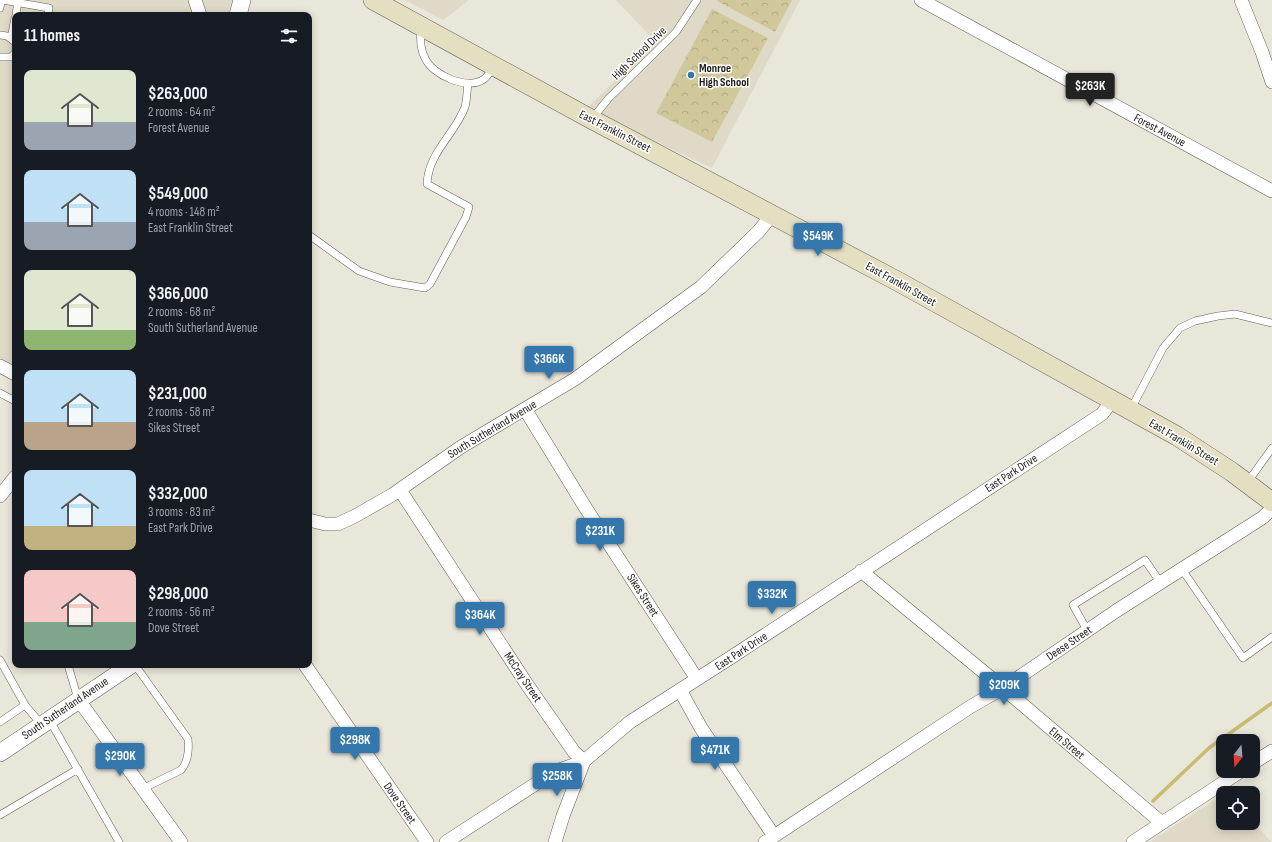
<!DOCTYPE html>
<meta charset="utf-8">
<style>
:root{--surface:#171b24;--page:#20242c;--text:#f1f3f6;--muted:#9ea1a6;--accent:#3377ac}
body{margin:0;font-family:"Sofia Sans Condensed",sans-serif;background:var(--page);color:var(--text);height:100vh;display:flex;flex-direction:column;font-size:15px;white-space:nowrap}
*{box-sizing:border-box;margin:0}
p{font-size:13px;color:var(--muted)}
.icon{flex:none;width:22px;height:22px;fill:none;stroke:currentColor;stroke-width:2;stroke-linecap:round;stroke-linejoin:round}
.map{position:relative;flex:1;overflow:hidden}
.side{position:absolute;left:12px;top:12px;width:300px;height:656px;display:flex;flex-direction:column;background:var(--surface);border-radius:8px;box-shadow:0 2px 10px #0003}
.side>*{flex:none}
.needle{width:26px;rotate:197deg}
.tools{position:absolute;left:1216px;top:734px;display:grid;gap:8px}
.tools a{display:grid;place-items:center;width:44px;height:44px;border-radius:8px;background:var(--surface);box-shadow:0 2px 10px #0003;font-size:20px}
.price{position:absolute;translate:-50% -34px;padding:0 9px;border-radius:4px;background:var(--accent);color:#fff;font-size:13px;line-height:26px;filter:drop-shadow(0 1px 2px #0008)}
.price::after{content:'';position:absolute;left:50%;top:24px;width:12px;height:9px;margin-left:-6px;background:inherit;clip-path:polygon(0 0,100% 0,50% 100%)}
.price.on{background:#222;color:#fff}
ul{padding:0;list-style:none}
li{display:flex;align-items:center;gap:12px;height:100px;padding:0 12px}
li span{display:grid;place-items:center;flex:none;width:112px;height:80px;border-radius:8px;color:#555}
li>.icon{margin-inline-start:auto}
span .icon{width:48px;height:48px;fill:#fffc;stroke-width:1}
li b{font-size:17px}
h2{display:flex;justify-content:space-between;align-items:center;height:48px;padding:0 12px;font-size:17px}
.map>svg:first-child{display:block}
.built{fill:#dedac7}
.park{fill:url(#park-crowns)}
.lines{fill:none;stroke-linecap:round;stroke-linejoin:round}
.stream{stroke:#c9bb71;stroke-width:3.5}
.service-casing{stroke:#615f55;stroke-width:8}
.minor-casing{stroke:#615f55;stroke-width:14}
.tertiary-casing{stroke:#615f55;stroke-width:18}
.secondary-casing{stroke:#615f55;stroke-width:20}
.service{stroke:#fff;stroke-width:7}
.minor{stroke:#fff;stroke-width:13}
.tertiary{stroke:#fff;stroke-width:17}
.secondary{stroke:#e5dfc1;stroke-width:19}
.poi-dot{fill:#3377ac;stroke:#fff;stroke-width:1.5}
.labels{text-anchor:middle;stroke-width:3;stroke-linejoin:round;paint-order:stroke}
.street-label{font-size:12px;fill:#1c1b17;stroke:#fff}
.poi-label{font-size:12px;font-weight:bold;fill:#1c1b17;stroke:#fff;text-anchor:start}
</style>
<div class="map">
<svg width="1272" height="842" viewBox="0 0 1272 842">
<defs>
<pattern id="park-crowns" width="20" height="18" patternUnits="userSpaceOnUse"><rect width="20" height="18" fill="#d0c89b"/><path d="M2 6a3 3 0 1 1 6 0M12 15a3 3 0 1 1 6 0" fill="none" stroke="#b2ab85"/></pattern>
</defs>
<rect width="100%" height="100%" fill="#e9e6da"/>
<!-- built -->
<path class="built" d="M0,0H233L231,15H15V366L0,358Z
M405,0H469L443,20Z
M616,0H800L712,168L586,109L655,41Z
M1223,795V823H1253V821L1271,842H1149Z"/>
<!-- park -->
<path class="park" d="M718,0H792L775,32L717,1Z
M712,9L768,38L712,142L656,113Z"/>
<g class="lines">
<!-- stream -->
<path class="stream" d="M1153,801L1209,748L1272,703"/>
<!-- service casing -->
<g class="service-casing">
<path id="service" d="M3,0L49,8L48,15
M0,8L1,0
M16,15L18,0
M421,28C420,38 420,49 425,58C432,75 468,91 484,79C488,76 491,70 494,67
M0,35L7,36L15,42
M11,38L15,18
M0,57H11L15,53
M592,119L608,99L676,32L697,0
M309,235L359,271L390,282L425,288L430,284L466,217L469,207L427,184C428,153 455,134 465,107C467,100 467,90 468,83
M0,393L15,401
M1131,409L1163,348L1180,328L1195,321L1218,316L1235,314L1272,323
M1247,483L1272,448
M1181,568L1243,658L1272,637
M1087,630L1073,605L1145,560L1160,582
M0,660L25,705L0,722
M68,665L78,699
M135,665L188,739C189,749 188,762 181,770L144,788
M25,705L41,724
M49,719L119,842
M0,815L78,769"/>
</g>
<!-- minor casing -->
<g class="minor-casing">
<path id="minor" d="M195,0L200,15
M921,0L1272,191
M1241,0L1262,52L1272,82
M0,366L15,374
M525,409L585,507L697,679
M400,490L528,686L574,752L584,761L563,816L555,842
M0,496L15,477
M309,520L325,524H338L355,516L392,495L461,447L575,379L701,287L758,232L772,215
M861,571L1003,688L1162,823
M305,665L427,842
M680,690L701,728L774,836
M78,699L181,842
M1253,763L1272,751
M446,842L554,772L584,761L630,722L730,658L1102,414L1112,401
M765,842L970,707L1003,688L1116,611L1262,518L1272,509
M1133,842L1241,771"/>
</g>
<!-- tertiary casing -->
<g class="tertiary-casing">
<path id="tertiary" d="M238,15L242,0
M0,753L131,665"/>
</g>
<!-- secondary casing -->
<g class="secondary-casing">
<path id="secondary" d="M373,0L591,119L899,282L1177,436L1232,472L1272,502"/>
</g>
<!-- service -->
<use href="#service" class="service"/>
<!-- minor -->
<use href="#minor" class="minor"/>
<!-- tertiary -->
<use href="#tertiary" class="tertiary"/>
<!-- secondary -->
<use href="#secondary" class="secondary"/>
</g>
<!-- markers -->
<circle class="poi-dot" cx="691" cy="75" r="4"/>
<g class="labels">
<!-- street labels -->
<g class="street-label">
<text transform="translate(639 53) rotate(-44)" y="4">High School Drive</text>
<text transform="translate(1160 130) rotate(28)" y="4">Forest Avenue</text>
<text transform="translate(615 131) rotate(27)" y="4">East Franklin Street</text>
<text transform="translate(901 284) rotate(29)" y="4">East Franklin Street</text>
<text transform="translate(492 429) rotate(-31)" y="4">South Sutherland Avenue</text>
<text transform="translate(1184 442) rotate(31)" y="4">East Franklin Street</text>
<text transform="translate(1011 473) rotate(-33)" y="4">East Park Drive</text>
<text transform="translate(643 595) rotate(57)" y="4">Sikes Street</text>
<text transform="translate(1069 643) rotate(-34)" y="4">Deese Street</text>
<text transform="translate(741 651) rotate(-33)" y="4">East Park Drive</text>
<text transform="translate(523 677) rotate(56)" y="4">McCray Street</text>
<text transform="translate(65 708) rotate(-34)" y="4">South Sutherland Avenue</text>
<text transform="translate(1067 743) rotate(40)" y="4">Elm Street</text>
<text transform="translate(400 803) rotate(55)" y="4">Dove Street</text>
</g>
<!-- poi labels -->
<g class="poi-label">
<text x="699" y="72">Monroe<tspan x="699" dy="14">High School</tspan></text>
</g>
</g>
</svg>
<div class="tools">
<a><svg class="needle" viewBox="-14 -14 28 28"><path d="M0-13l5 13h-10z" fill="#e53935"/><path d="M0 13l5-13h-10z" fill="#9ea1a6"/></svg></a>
<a><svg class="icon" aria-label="locate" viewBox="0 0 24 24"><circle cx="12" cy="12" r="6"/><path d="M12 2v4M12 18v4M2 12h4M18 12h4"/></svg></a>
</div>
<b class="price on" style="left:1090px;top:107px">$263K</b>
<b class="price" style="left:818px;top:257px">$549K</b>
<b class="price" style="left:549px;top:380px">$366K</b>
<b class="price" style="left:600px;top:552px">$231K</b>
<b class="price" style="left:772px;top:615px">$332K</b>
<b class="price" style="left:480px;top:636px">$364K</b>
<b class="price" style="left:1004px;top:706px">$209K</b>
<b class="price" style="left:355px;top:761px">$298K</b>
<b class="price" style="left:715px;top:771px">$471K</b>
<b class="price" style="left:120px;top:777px">$290K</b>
<b class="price" style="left:557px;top:797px">$258K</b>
<section class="side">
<h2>11 homes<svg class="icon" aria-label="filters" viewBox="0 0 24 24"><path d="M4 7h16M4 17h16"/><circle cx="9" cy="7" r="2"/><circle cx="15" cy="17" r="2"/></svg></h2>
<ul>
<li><span style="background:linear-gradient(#dfe7d0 65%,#9aa5b1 0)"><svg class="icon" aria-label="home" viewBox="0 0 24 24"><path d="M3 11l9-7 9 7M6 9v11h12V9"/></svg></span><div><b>$263,000</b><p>2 rooms · 64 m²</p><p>Forest Avenue</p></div></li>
<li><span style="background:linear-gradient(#bfe0f5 65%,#9aa5b1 0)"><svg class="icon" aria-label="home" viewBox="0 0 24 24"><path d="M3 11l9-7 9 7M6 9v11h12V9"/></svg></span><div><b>$549,000</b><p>4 rooms · 148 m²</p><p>East Franklin Street</p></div></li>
<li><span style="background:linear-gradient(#dfe7d0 75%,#8fb573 0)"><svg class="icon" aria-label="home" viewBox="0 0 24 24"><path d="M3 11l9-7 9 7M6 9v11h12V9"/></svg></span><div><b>$366,000</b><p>2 rooms · 68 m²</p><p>South Sutherland Avenue</p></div></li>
<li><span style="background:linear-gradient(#bfe0f5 65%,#b9a48a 0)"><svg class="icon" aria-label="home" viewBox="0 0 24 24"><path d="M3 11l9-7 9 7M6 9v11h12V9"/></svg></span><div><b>$231,000</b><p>2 rooms · 58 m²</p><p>Sikes Street</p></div></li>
<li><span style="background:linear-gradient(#bfe0f5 70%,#c2b280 0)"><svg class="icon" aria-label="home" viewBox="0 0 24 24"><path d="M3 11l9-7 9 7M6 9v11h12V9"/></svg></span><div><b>$332,000</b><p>3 rooms · 83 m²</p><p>East Park Drive</p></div></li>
<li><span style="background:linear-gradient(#f6c9c9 65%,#7fa58c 0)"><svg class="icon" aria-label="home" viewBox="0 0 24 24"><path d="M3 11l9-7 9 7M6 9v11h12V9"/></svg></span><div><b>$298,000</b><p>2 rooms · 56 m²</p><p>Dove Street</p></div></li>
</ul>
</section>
</div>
